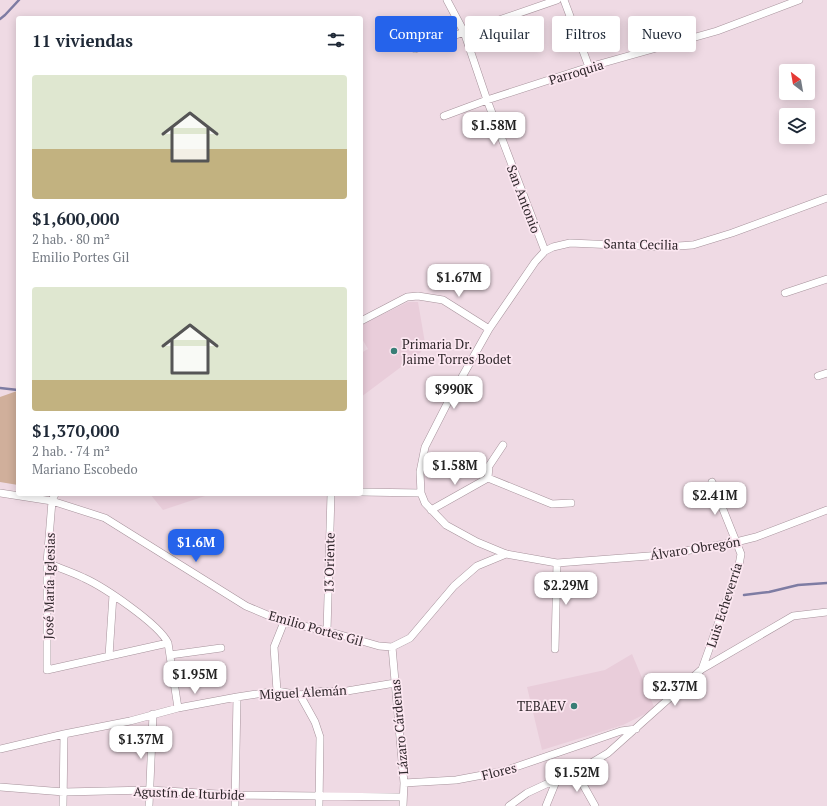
<!DOCTYPE html>
<html lang="es">
<meta charset="utf-8">
<style>
:root{--surface:#fff;--page:#f2f2f3;--text:#1f2937;--muted:#747a83;--accent:#2563eb}
body{margin:0;font-family:"PT Serif",serif;background:var(--page);color:var(--text);height:100vh;display:flex;flex-direction:column;font-size:15px;white-space:nowrap}
*{box-sizing:border-box;margin:0}
p{font-size:13px;color:var(--muted)}
.icon{flex:none;width:22px;height:22px;fill:none;stroke:currentColor;stroke-width:2;stroke-linecap:round;stroke-linejoin:round}
.map{position:relative;flex:1;overflow:hidden}
.details{position:absolute;left:16px;top:16px;width:347px;height:480px;display:flex;flex-direction:column;background:var(--surface);border-radius:4px;box-shadow:0 2px 10px #0003}
.details>*{flex:none}
.guide{position:absolute;left:375px;top:16px;width:380px;height:36px;display:flex;gap:8px}
.needle{width:26px;rotate:329deg}
.fabs{position:absolute;left:779px;top:64px;display:grid;gap:8px}
.fabs a{display:grid;place-items:center;width:36px;height:36px;border-radius:4px;background:var(--surface);box-shadow:0 2px 10px #0003;font-size:20px}
.price{position:absolute;translate:-50% -34px;padding:0 9px;border-radius:8px;background:#fff;color:#222;font-size:13px;line-height:26px;filter:drop-shadow(0 1px 2px #0008)}
.price::after{content:'';position:absolute;left:50%;top:24px;width:12px;height:9px;margin-left:-6px;background:inherit;clip-path:polygon(0 0,100% 0,50% 100%)}
.price.selected{background:var(--accent);color:#fff}
ul{padding:0;list-style:none}
li{display:grid;align-content:center;gap:8px;height:212px;padding:0 16px}
li span{display:grid;place-items:center;height:124px;border-radius:4px;color:#555}
li>.icon{margin-inline-start:auto}
span .icon{width:72px;height:72px;fill:#fffc;stroke-width:1}
li b{font-size:17px}
h2{display:flex;justify-content:space-between;align-items:center;height:48px;padding:0 16px;font-size:17px}
.pill{padding:0 14px;border-radius:4px;background:var(--surface);box-shadow:0 2px 10px #0003;font-size:14px;line-height:36px}
.pill.selected{background:var(--accent);color:#fff}
.map>svg:first-child{display:block}
.built{fill:#e9cdda}
.green{fill:#d0af9b}
.lines{fill:none;stroke-linecap:round;stroke-linejoin:round}
.stream{stroke:#7e7ca3;stroke-width:2.5}
.street-casing{stroke:#a6929b;stroke-width:8}
.street{stroke:#fff;stroke-width:7}
.poi-dot{fill:#387e76;stroke:#fce7f1;stroke-width:1.5}
.labels{text-anchor:middle;stroke-width:3.5;stroke-linejoin:round;paint-order:stroke}
.street-label{font-size:13px;fill:#2f272b;stroke:#fce7f1}
.poi-label{font-size:13px;fill:#2f272b;stroke:#fce7f1;text-anchor:start}
</style>
<div class="map">
<svg width="827" height="806" viewBox="0 0 827 806">
<rect width="100%" height="100%" fill="#efdae4"/>
<!-- built -->
<path class="built" d="M408,302H418L425,343L421,352L361,397V353L368,349L361,337V325Z
M150,494H211L163,510Z
M632,654L655,709L623,725L542,750L527,687L605,670Z"/>
<!-- green -->
<path class="green" d="M17,391L18,392V485L0,482V397Z"/>
<g class="lines">
<!-- stream -->
<path class="stream" d="M0,19L5,15L19,0
M0,388L18,390
M744,595L769,592L798,585L827,583"/>
<!-- street casing -->
<g class="street-casing">
<path id="street" d="M447,0L464,32L487,100L545,251
M564,0L589,67
M415,49L557,0
M444,116L487,100L589,67L717,31L799,0
M827,198L732,233L693,245L662,247L570,243L553,247L545,251L535,262L489,329L449,400L425,447L420,472L421,493L425,503L446,525L477,542L506,554L557,563L662,555L736,542L756,537L827,510
M785,293L827,279
M361,321L407,297L418,296L443,300L489,329
M818,376L827,373
M488,478L552,504L571,503
M488,478L489,466L503,445
M361,492L421,493
M0,493L52,501L105,518L246,606L284,622L327,631L379,646L392,647L410,638L454,586L477,566L506,554
M55,494L52,501L47,563V670L168,643
M431,510L488,478
M47,563C59,568 72,572 84,578C104,587 159,624 168,643L178,708
M327,631L331,494
M392,647L404,783L403,806
M555,649L557,563
M170,655L221,648
M109,656L113,595
M702,669L793,616L827,612
M277,691L274,647L284,622
M300,695L315,722L320,737L319,806
M0,749L64,734L130,721L178,708L237,697L277,691L300,695L324,691L341,692L395,683
M576,772L595,806
M404,783L456,780L504,771L621,731L636,729
M0,787L64,792L149,790L235,795L403,797
M63,806L64,734
M149,806L153,714
M235,806L237,697
M509,806L527,793L557,779L576,772L608,753L702,669L739,565L741,554L712,482
M546,806L557,779"/>
</g>
<!-- street -->
<use href="#street" class="street"/>
</g>
<!-- markers -->
<g class="poi-dot">
<circle cx="394" cy="351" r="4"/>
<circle cx="574" cy="706" r="4"/>
</g>
<g class="labels">
<!-- street labels -->
<g class="street-label">
<text transform="translate(576 72) rotate(-17)" y="5">Parroquia</text>
<text transform="translate(524 199) rotate(69)" y="5">San Antonio</text>
<text transform="translate(641 244) rotate(1)" y="5">Santa Cecilia</text>
<text transform="translate(695 548) rotate(-9)" y="5">Álvaro Obregón</text>
<text transform="translate(329 563) rotate(-89)" y="5">13 Oriente</text>
<text transform="translate(49 586) rotate(-89)" y="5">José María Iglesias</text>
<text transform="translate(724 605) rotate(-72)" y="5">Luis Echeverría</text>
<text transform="translate(316 628) rotate(16)" y="5">Emilio Portes Gil</text>
<text transform="translate(303 692) rotate(-3)" y="5">Miguel Alemán</text>
<text transform="translate(399 727) rotate(-95)" y="5">Lázaro Cárdenas</text>
<text transform="translate(499 771) rotate(-14)" y="5">Flores</text>
<text transform="translate(189 793) rotate(2)" y="5">Agustín de Iturbide</text>
</g>
<!-- poi labels -->
<g class="poi-label">
<text x="402" y="349">Primaria Dr.<tspan x="402" dy="15">Jaime Torres Bodet</tspan></text>
<text x="566" y="711" text-anchor="end">TEBAEV</text>
</g>
</g>
</svg>
<div class="fabs">
<a><svg class="needle" viewBox="-14 -14 28 28"><path d="M0-13l5 13h-10z" fill="#e53935"/><path d="M0 13l5-13h-10z" fill="#747a83"/></svg></a>
<a><svg class="icon" aria-label="layers" viewBox="0 0 24 24"><path d="M12 4l9 5-9 5-9-5zM3 14l9 5 9-5"/></svg></a>
</div>
<b class="price" style="left:494px;top:146px">$1.58M</b>
<b class="price" style="left:459px;top:298px">$1.67M</b>
<b class="price" style="left:454px;top:410px">$990K</b>
<b class="price" style="left:455px;top:486px">$1.58M</b>
<b class="price" style="left:715px;top:516px">$2.41M</b>
<b class="price selected" style="left:196px;top:563px">$1.6M</b>
<b class="price" style="left:566px;top:606px">$2.29M</b>
<b class="price" style="left:195px;top:695px">$1.95M</b>
<b class="price" style="left:675px;top:707px">$2.37M</b>
<b class="price" style="left:141px;top:760px">$1.37M</b>
<b class="price" style="left:577px;top:793px">$1.52M</b>
<div class="guide">
<a class="pill selected">Comprar</a>
<a class="pill">Alquilar</a>
<a class="pill">Filtros</a>
<a class="pill">Nuevo</a>
</div>
<section class="details">
<h2>11 viviendas<svg class="icon" aria-label="filters" viewBox="0 0 24 24"><path d="M4 7h16M4 17h16"/><circle cx="9" cy="7" r="2"/><circle cx="15" cy="17" r="2"/></svg></h2>
<ul>
<li><span style="background:linear-gradient(#dfe7d0 60%,#c2b280 0)"><svg class="icon" aria-label="home" viewBox="0 0 24 24"><path d="M3 11l9-7 9 7M6 9v11h12V9"/></svg></span><div><b>$1,600,000</b><p>2 hab. · 80 m²</p><p>Emilio Portes Gil</p></div></li>
<li><span style="background:linear-gradient(#dfe7d0 75%,#c2b280 0)"><svg class="icon" aria-label="home" viewBox="0 0 24 24"><path d="M3 11l9-7 9 7M6 9v11h12V9"/></svg></span><div><b>$1,370,000</b><p>2 hab. · 74 m²</p><p>Mariano Escobedo</p></div></li>
</ul>
</section>
</div>
